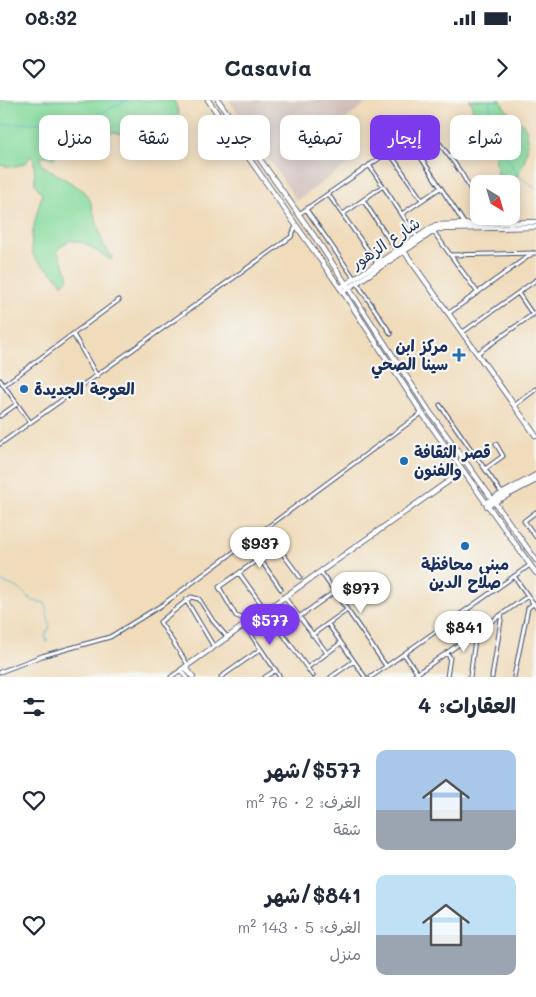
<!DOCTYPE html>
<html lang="ar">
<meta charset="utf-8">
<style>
:root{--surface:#fff;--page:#f2f2f3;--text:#1f2937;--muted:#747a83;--accent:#7c3aed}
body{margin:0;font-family:Mali,"Playpen Sans Arabic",sans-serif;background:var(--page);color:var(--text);direction:rtl;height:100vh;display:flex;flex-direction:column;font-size:19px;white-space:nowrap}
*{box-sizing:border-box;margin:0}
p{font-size:16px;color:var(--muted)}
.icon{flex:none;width:28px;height:28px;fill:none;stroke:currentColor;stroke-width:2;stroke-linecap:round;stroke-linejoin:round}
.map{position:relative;height:577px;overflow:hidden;direction:ltr}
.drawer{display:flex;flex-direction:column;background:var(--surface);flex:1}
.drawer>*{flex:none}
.banner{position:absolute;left:15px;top:15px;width:506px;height:45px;direction:rtl;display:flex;gap:10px}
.needle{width:32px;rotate:143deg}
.buttons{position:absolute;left:470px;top:75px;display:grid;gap:10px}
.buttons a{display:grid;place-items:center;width:50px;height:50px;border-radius:10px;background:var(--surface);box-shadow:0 2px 12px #0003;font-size:25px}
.price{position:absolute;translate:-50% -42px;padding:0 11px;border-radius:18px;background:#fff;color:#222;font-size:16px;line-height:32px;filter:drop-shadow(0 1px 2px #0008)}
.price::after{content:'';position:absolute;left:50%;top:30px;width:15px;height:11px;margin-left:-8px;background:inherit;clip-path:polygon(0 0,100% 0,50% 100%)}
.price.active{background:var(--accent);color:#fff}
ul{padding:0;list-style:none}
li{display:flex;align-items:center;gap:15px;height:125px;padding:0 20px}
li span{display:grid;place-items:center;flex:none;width:140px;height:100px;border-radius:10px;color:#555}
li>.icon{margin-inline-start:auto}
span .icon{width:60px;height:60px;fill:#fffc;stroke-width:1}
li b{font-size:21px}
h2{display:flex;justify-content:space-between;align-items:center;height:60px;padding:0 20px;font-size:21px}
.tag{padding:0 18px;border-radius:10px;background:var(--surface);box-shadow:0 2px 12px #0003;font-size:18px;line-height:45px}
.tag.active{background:var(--accent);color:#fff}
.status{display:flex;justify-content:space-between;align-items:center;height:35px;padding:0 25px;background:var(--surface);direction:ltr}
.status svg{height:14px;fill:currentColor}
header{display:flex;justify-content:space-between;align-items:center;height:65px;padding:0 20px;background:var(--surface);font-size:22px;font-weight:800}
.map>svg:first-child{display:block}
.industrial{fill:#d1c0bc}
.green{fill:#86db9d;stroke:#50857e}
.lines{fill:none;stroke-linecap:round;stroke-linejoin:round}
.stream{stroke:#4bb5c9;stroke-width:1}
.street-casing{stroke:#3b496c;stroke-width:5}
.secondary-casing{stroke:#3b496c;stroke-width:6}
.primary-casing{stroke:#3b496c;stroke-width:6}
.street{stroke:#fff;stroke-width:3}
.secondary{stroke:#fff;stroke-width:4.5}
.primary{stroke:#fff;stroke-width:4.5}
.poi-dot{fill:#1f6fb2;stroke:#f6f6f2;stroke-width:2}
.labels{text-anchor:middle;stroke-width:4.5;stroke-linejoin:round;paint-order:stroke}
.street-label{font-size:16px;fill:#1b2f5e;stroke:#f6f6f2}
.poi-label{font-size:16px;font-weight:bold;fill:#1b2f5e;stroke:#f6f6f2;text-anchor:start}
</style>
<div class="status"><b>08:32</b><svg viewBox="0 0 49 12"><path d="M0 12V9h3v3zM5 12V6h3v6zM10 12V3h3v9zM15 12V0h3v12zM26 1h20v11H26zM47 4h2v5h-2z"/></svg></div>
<header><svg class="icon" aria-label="forward" viewBox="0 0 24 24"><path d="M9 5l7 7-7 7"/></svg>Casavia<svg class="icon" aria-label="heart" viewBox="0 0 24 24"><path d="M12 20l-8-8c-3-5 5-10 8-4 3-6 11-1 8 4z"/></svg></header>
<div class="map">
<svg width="536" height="577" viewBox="0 0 536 577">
<rect width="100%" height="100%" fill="#f6f6f2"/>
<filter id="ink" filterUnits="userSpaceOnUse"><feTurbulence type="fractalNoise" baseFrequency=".02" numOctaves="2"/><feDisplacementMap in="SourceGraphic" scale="10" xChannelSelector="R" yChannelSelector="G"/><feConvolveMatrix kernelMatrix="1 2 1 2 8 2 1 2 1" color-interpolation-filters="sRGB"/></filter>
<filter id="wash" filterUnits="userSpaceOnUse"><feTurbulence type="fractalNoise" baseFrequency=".0096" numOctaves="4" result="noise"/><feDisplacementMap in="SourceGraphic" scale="20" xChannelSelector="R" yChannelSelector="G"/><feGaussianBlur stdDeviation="1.12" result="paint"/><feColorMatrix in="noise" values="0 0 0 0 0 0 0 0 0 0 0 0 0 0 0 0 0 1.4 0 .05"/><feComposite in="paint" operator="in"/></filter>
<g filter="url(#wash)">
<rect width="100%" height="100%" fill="#f0dcbb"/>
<!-- industrial -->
<path class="industrial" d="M229,0H370L338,25L360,55L297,101Z"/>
<!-- green -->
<path class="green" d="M0,0H174L179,14L158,42L113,32C91,39 98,65 66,50L53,58L46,56L40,58L42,65L84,91L90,100L103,144L112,157L111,160L84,143L70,140L57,150L68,174V178L62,185C56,171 44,169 35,158C25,147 39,108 42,94L35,84L34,59L30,56L26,63L12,67L0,65Z
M469,0H501C505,12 510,12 519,19C536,34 525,66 514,81H499L494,52L474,26L472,4Z"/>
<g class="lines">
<!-- stream -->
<path class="stream" d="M489,0C494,29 507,75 536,88
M0,25L88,19L128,0
M0,485L3,482L18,488L33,501L45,503L50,527L45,535L47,542"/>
</g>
</g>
<g filter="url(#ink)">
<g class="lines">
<!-- street casing -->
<g class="street-casing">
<path id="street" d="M408,38L464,123
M389,52L422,100
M369,65L417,137
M328,94L377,163
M363,100L396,150
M306,109L354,178
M299,114L426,26C446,53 473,81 479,115
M343,114L383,86
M402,114L440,88
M433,131L478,193
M450,155L536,153
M357,183L391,234
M518,193L533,215
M449,213L533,153
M463,232L536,180
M73,234L97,276
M478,253L536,212
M0,280L30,322
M4,285L119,200
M440,305L501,392
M515,305L536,289
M0,316L17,304
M0,344L291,137L296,126
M485,369L503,356L496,344
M536,412L524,421L536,437
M248,442L281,489
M321,472L386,566
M239,473L219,487L236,516L242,518L261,504
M514,476L528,496
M300,477L277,446L239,473L313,576
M285,498L327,553
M186,500L214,547
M299,517L334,492
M328,524L365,577
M245,526L280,577
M312,535L347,510
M446,553L450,557L447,577
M404,554L420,577
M188,565L160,522L191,497L199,499L213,521L228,538
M307,568L341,543
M0,572L42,556L110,537L162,505L422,313
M171,577L181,570
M221,577L261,549
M265,577L276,570
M331,577L354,561
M371,577L530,465
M412,577L528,496L536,507
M470,577L476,532
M492,577L502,514
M514,577L528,508L534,503"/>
</g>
<!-- secondary casing -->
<g class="secondary-casing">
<path id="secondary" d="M401,147L536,336
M340,188L436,125L536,122
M343,192L437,129L536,127
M485,403L536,375
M487,406L536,380
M185,567L193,577
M186,577L181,570L463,371"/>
</g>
<!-- primary casing -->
<g class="primary-casing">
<path id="primary" d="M208,0L343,192L422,313L536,473
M218,0L319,143L429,311L536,460"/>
</g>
<!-- street -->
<use href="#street" class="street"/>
<!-- secondary -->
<use href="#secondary" class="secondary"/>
<!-- primary -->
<use href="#primary" class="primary"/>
</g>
</g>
<!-- markers -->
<g class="poi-dot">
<path d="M456.5 247.5h5v5h5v5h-5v5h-5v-5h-5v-5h5z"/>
<circle cx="24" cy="289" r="5"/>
<circle cx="404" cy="361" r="5"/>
<circle cx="465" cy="446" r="5"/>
</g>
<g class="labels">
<!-- street labels -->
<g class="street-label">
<text transform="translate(385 143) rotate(-34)" y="6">شارع الزهور</text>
</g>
<!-- poi labels -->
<g class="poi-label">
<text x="448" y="252" text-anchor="end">مركز ابن<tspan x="448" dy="18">سينا الصحي</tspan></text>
<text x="34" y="295">العوجة الجديدة</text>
<text x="414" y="358">قصر الثقافة<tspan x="414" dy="18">والفنون</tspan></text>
<text x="465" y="470" text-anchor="middle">مبنى محافظة<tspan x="465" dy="18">صلاح الدين</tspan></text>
</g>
</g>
</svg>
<div class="buttons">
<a><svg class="needle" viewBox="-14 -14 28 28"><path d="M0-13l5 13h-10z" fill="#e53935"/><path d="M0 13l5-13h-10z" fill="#747a83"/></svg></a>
</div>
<b class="price" style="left:260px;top:469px">$937</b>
<b class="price" style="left:361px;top:514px">$977</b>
<b class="price active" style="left:270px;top:546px">$577</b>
<b class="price" style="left:464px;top:553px">$841</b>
<div class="banner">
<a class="tag">شراء</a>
<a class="tag active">إيجار</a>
<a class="tag">تصفية</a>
<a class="tag">جديد</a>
<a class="tag">شقة</a>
<a class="tag">منزل</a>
</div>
</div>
<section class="drawer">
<h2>العقارات: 4<svg class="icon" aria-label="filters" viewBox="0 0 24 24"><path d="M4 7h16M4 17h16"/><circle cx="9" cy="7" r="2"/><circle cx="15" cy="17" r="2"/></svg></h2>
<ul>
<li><span style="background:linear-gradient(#a9c7e8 60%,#9aa5b1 0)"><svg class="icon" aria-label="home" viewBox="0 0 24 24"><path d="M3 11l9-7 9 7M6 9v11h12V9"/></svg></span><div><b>$577/شهر</b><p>الغرف: 2 · 76 m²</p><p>شقة</p></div><svg class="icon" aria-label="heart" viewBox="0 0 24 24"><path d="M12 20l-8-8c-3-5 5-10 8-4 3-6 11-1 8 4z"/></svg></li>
<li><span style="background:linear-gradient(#bfe0f5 60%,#9aa5b1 0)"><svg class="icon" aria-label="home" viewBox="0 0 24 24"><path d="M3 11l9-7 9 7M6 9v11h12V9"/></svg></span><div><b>$841/شهر</b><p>الغرف: 5 · 143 m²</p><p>منزل</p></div><svg class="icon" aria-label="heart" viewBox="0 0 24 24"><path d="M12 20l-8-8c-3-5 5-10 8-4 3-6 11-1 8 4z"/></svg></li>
</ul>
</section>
